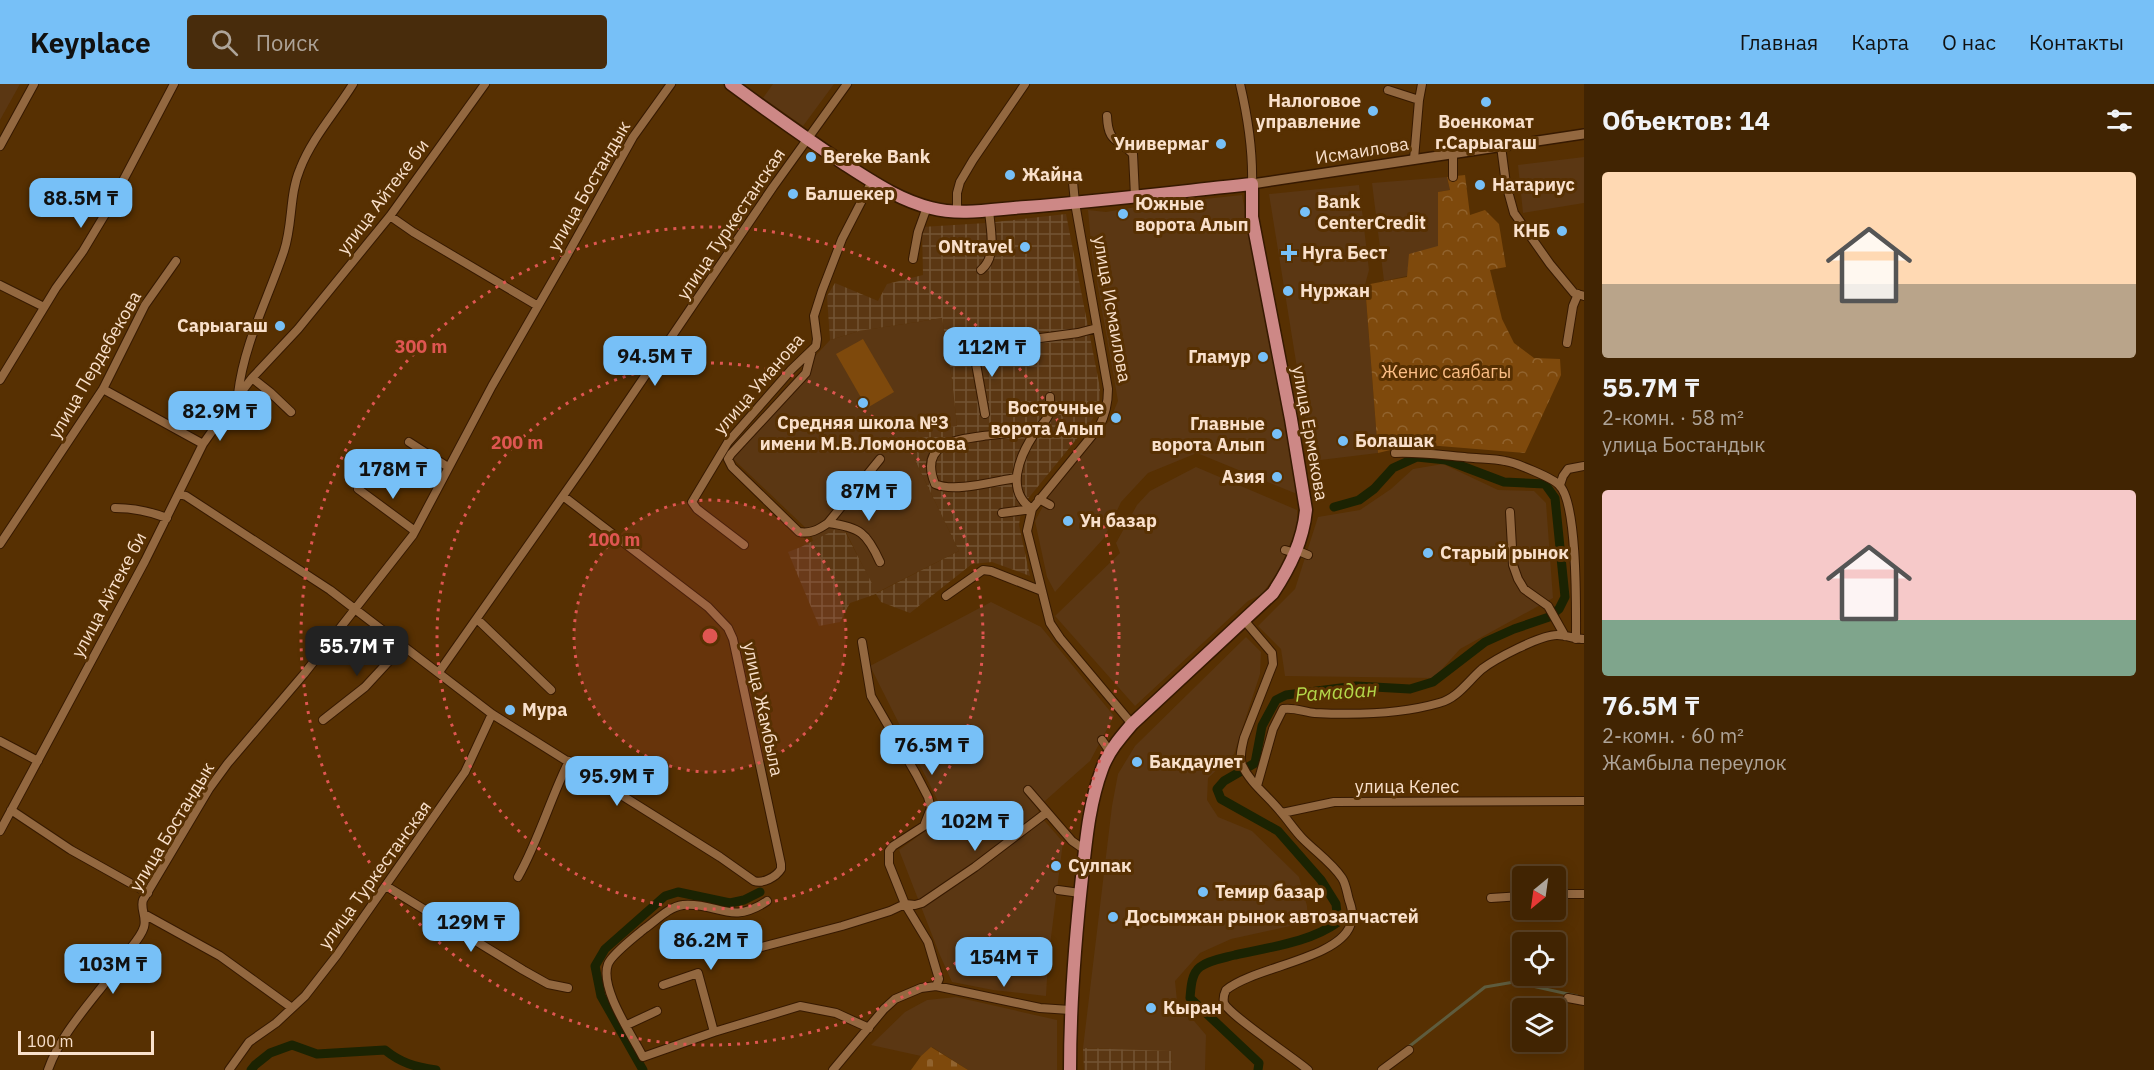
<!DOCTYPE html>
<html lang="ru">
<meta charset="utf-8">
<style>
:root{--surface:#412402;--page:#482c0c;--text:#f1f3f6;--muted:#aea499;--line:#5a4124;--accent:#77c0f7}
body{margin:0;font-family:"IBM Plex Sans",sans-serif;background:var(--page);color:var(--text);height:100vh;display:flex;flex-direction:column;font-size:22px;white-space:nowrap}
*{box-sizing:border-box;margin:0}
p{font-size:20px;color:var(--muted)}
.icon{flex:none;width:33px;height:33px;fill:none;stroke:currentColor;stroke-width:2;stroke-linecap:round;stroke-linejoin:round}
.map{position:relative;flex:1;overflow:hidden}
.side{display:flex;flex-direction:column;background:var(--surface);width:570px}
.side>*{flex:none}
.needle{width:39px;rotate:209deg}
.fabs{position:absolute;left:1512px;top:782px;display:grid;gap:12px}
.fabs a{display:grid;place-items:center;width:54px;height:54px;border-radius:6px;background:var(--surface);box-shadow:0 3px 15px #0003,0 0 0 2px var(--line);font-size:30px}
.scale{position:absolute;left:18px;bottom:15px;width:136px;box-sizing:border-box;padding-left:6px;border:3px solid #f9e0cb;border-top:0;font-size:16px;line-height:21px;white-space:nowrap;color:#f9e0cb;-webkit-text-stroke:4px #573002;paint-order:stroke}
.price{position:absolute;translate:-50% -51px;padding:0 14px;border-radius:12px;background:var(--accent);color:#111;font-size:20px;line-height:39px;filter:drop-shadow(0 2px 3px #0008)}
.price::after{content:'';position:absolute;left:50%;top:36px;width:18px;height:14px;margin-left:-9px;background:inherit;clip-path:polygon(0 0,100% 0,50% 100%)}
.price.current{background:#222;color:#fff}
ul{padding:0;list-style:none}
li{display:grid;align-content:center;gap:12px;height:318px;padding:0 18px}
li span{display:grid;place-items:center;height:186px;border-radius:6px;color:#555}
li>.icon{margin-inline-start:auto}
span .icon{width:108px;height:108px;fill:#fffc;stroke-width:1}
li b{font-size:26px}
h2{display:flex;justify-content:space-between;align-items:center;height:72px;padding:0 18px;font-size:26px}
header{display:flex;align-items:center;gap:36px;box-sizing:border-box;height:84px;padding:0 30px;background:var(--accent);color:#111}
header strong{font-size:28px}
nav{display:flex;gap:33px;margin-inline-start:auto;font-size:21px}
.search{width:420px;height:54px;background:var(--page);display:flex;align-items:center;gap:15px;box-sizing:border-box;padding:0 21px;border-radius:6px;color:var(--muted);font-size:22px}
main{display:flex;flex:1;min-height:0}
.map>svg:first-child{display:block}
.built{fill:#5b3713}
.industrial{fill:url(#industrial-grid)}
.forest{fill:url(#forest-crowns)}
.cemetery{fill:url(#cemetery-stones)}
.pitch{fill:#7e490c}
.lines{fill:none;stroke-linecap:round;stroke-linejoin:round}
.stream{stroke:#5e5c3e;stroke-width:3}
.canal{stroke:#1b2302;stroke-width:9}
.minor-casing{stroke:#361900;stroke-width:10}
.tertiary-casing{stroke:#361900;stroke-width:12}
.primary-casing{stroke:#361900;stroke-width:15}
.minor{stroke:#936840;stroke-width:8}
.tertiary{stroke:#936840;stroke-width:9}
.primary{stroke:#cd8886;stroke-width:12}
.ring{fill:none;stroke:#df5651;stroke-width:3;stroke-dasharray:3 6}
.poi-dot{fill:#77c0f7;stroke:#573002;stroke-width:2}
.labels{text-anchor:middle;stroke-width:6;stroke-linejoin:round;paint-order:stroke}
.poi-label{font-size:18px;font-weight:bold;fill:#f9e0cb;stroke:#573002;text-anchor:start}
.street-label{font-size:18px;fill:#f9e0cb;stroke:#573002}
.park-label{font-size:18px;fill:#fcbe86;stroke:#573002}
.water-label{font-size:20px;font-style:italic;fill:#b3d74a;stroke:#573002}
.centre{fill:#df5651;stroke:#573002;stroke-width:3}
.ring-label{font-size:18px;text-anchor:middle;font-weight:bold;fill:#df5651;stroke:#573002;stroke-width:6;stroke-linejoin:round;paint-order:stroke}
</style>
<header>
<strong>Keyplace</strong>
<div class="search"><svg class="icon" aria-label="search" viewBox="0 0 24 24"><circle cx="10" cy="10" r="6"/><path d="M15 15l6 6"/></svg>Поиск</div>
<nav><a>Главная</a><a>Карта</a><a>О нас</a><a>Контакты</a></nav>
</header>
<main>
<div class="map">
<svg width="1584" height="986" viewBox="0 0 1584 986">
<defs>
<pattern id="industrial-grid" width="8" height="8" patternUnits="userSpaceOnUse" patternTransform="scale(1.5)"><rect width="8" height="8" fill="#5b3713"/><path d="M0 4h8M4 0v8" fill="none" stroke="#735434"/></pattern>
<pattern id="forest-crowns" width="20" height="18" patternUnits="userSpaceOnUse" patternTransform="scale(1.5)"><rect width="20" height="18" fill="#7e490c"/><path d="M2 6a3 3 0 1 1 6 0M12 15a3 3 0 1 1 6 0" fill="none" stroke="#91632e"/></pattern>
<pattern id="cemetery-stones" width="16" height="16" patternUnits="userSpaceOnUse" patternTransform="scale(1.5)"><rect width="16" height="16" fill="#7e490c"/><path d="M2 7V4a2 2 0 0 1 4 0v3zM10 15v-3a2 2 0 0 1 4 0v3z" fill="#91632e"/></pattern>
</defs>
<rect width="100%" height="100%" fill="#573002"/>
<!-- built -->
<path class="built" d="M0,0H20L0,36Z
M773,0H834L803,42L763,14Z
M1584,73V119L1523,129L1518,81Z
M1447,93L1450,106L1438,108L1439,162L1407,192L1384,197L1372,99Z
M1359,101L1369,186L1365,201L1378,369L1312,377L1269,110Z
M1242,111L1283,323L1297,410L1197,369L1148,389L1121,418L1104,454L1055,508L1047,493L1035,437L1054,402L1110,336L1118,317L1092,170L1088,126L1106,128L1148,121Z
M942,234L952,296L957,342L914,374L959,467L876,509L843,442L813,457L810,448L728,370L731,363L830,256L859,247Z
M1443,380L1498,406L1534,407L1546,419L1553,514L1460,565L1434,594L1285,592L1281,565L1258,542L1295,505L1318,433L1360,426L1391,405L1413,385Z
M1196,383L1297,426V444L1279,486L1262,510L1248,517L1135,622L1055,532L1120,469L1116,459L1137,421L1150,407Z
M991,518L1041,543L1114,632L1090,677L1037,724L1042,734L1063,758L1048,877L1046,912L993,906L952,898L939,869L899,766L947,731L941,723L870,582Z
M1246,553L1261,568L1260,590L1234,670L1208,694L1207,716L1218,733L1252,747L1299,793L1307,822L1308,838L1231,855L1200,869L1175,897L1177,917L1206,951L1205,986H1171L1172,967L1083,964L1112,722L1118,690L1135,662Z
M956,913L1057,936V986H968L932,963L921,972L871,961L905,928L927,916Z"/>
<!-- industrial -->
<path class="industrial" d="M1066,130L1100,304V321L1092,336L1022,422L1019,441L1030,492L992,478L972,480L910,529L881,518L876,510L850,519L840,538L819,542L788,468L801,463L842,442L877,509L959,467L914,374L920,348L957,342L952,296L942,234L859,247L830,256L827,212L835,199L878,217L887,200L923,191L922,143L986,139Z
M1083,964L1172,967L1171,986H1084Z"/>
<!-- forest -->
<path class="forest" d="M1465,91L1470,131L1485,126L1499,140L1506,183L1490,186L1502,235L1514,259L1534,274L1560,275L1561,291L1525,369L1415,360L1378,369L1365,201L1407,193L1409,170L1438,162V108L1450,106L1447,93Z"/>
<!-- cemetery -->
<path class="cemetery" d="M931,963L968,986H911L921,972Z"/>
<!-- pitch -->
<path class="pitch" d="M863,255L894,308L867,324L836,270Z"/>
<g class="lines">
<!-- stream -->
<path class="stream" d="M1406,965L1485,903L1514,898L1577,912"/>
<!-- canal -->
<path class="canal" d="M251,986L255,981L270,969L292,961L317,970L385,966C401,979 415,983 436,986
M643,986L601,912L595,882L605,865L665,812L678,808L730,819L744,816L760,808
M1258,986L1259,979L1190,914C1191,904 1191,890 1200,883C1209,876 1224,874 1235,871C1269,863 1309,859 1338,838L1336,820L1321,796L1278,747L1221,715L1217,705L1224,697L1255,679L1262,642L1276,616L1286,611L1356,602L1410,605L1433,598L1485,558L1514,545L1549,533L1559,525L1565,513L1555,414L1545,400L1504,398L1446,376L1417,373L1393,384L1374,405L1359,416L1334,423"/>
<!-- minor casing -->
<g class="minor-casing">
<path id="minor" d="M1240,0C1248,34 1253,65 1252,100
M1388,6L1419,16
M1107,32C1108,60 1118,54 1133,70L1135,112
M0,62L34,0
M1501,62L1506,100L1514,129L1550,180L1574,209L1584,212
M1453,69V93
M1414,75L1419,16L1422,0
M1073,98L1075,119L1108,305C1108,319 1106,330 1099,343L1032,425L1027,447L1050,539L1060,554L1132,640
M957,127V109L960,98L973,76L1025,0
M390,132L413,148L538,222
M913,175L918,148L927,123
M981,186C998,172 990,145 989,125
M0,201L44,223
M1567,259L1573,222L1578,210
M812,266L806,289L731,370L728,375L732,383L799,448C810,450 818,446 828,439L880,375
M252,294L271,309L291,328
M0,296L56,204L83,167L107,127L174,0
M103,305L203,360
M238,310C244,259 268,215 284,167C293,140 289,111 300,85C312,54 335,29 353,0
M985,330L973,263L1078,249L1097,244
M409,358L448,383
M1395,369C1419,368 1440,371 1464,373C1477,375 1492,374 1505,377C1514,378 1553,394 1559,401C1578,418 1576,527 1576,555
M1016,394C995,397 954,409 935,400C919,360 954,356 983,352C1001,350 1018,348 1035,347
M1560,401L1563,392L1568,385L1584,382
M358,405L415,447
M179,410L186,412L330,506L492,630L720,773L754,797C763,800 776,793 781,785V780L733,555L728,544L708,523L563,412
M1039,415L1050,421
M115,424C133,424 149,427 167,434
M1032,425C1005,407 1019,373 1034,350C1038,344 1045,339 1048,332C1051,326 1050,320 1050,313
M1510,428L1513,481L1518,495L1524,505L1548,522L1565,552
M1002,429L1032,425
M828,439C860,443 867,449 880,478
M0,460L103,305L145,221L176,177
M744,461L697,425L692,418L728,358L791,286L816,262L817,255L814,232L822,207L842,155L872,97
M1285,466L1295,469
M1296,466L1308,471
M946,512L983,486L991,487L1042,507
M477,535L551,606
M1244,536L1272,569L1273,580L1244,654C1242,663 1239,672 1242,681C1250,699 1268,712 1280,727C1288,736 1295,747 1303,755C1316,768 1332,779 1342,794C1346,800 1347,809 1349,816C1352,824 1354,834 1350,842C1337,875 1254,883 1226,906C1224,910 1223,914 1224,919C1229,931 1293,973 1308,986
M862,558L871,612L916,690L928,713L931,724L924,742L893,762L889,767V780L905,820L928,858L939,895L936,902
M439,588L586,379L773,103L847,0
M323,636L365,603L402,563
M1102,656L1110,668
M0,657L38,677
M1257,702L1273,645L1283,625C1294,623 1304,628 1315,629C1354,631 1401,630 1439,619C1458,614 1468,597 1482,585C1495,575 1540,551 1557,551C1566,551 1575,555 1584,555
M1028,706L1072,757L1085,766
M11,726L71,766L148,809
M1282,729L1334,718L1584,717
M0,747L145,477L203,360L220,336L252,294L298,245L390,132L485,0
M518,793C539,756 550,715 569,677
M386,802L523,886L548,900L568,904
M1058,806L1080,809
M1556,810H1584
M1491,814L1522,812
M767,817C730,842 718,818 683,821C668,823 656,837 644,845C636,852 612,870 608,880C599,904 632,951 643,973L714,948L800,922L836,929L869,944
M144,830L220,872L292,924
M758,864L842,842L890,827L905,820L915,821L922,819L975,783L1046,729
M663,901L698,889L714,948
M1568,914L1584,917
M627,941L657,927
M48,986C63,943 101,909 126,870C132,862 141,853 144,843C147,833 140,825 143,816L209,705L228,679L304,590L413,451L492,302L565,175L633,53L671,0
M229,986L249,958L276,939L305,912L337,871L465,688L492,630
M833,986L884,925L895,915L921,904L936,902L1040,924L1070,926
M1382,986L1409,966"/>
</g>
<!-- tertiary casing -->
<g class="tertiary-casing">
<path id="tertiary" d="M1252,100L1584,50"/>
</g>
<!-- primary casing -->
<g class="primary-casing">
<path id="primary" d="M731,0C769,28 807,55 846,81C873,98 899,116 931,124C961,132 995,125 1026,123C1101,117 1176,108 1252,100V133L1291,335L1306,426C1303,457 1290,483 1273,509L1132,640C1120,654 1108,668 1102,685C1089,720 1086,757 1082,793C1075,857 1070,922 1070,986"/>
</g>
<!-- minor -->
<use href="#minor" class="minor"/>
<!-- tertiary -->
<use href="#tertiary" class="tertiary"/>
<!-- primary -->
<use href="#primary" class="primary"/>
</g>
<!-- distance rings -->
<circle cx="710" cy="552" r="136" fill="#df5651" fill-opacity=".12"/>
<g class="ring">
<circle cx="710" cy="552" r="136"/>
<circle cx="710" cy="552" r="273"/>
<circle cx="710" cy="552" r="409"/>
</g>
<!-- markers -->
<g class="poi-dot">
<circle cx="1486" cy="18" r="6"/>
<circle cx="1373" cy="27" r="6"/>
<circle cx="1221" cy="60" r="6"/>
<circle cx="811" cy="73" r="6"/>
<circle cx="1010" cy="91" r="6"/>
<circle cx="1480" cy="101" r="6"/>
<circle cx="793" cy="110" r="6"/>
<circle cx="1305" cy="128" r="6"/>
<circle cx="1123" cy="130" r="6"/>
<circle cx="1562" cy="147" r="6"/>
<circle cx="1025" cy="163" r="6"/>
<path d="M1286 160h6v6h6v6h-6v6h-6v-6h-6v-6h6z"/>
<circle cx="1288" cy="207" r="6"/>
<circle cx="280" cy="242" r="6"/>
<circle cx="1263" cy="273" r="6"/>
<circle cx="863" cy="319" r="6"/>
<circle cx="1116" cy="334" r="6"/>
<circle cx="1277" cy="350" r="6"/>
<circle cx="1343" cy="357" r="6"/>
<circle cx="1277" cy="393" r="6"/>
<circle cx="1068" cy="437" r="6"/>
<circle cx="1428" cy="469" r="6"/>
<circle cx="510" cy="626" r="6"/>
<circle cx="1137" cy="678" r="6"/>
<circle cx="1056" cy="782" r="6"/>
<circle cx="1203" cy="808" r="6"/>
<circle cx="1113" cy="833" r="6"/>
<circle cx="1151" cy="924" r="6"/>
</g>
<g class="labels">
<!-- poi labels -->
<g class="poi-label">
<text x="1361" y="23" text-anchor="end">Налоговое<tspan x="1361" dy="21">управление</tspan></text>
<text x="1486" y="44" text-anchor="middle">Военкомат<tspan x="1486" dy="21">г.Сарыагаш</tspan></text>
<text x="1209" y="66" text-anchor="end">Универмаг</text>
<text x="823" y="79">Bereke Bank</text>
<text x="1022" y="97">Жайна</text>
<text x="1492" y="107">Натариус</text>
<text x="805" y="116">Балшекер</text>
<text x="1317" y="124">Bank<tspan x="1317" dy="21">CenterCredit</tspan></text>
<text x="1135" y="126">Южные<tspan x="1135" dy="21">ворота Алып</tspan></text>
<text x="1550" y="153" text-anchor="end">КНБ</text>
<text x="1013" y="169" text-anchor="end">ONtravel</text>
<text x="1302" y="175">Нуга Бест</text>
<text x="1300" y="213">Нуржан</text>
<text x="268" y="248" text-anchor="end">Сарыагаш</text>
<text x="1251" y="279" text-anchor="end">Гламур</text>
<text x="1104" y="330" text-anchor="end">Восточные<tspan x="1104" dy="21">ворота Алып</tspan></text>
<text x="863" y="345" text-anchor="middle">Средняя школа №3<tspan x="863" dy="21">имени М.В.Ломоносова</tspan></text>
<text x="1265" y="346" text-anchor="end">Главные<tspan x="1265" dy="21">ворота Алып</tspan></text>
<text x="1355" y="363">Болашак</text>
<text x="1265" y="399" text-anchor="end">Азия</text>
<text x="1080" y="443">Ун базар</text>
<text x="1440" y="475">Старый рынок</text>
<text x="522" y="632">Мура</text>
<text x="1149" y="684">Бакдаулет</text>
<text x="1068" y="788">Сулпак</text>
<text x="1215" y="814">Темир базар</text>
<text x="1125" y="839">Досымжан рынок автозапчастей</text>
<text x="1163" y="930">Кыран</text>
</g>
<!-- street labels -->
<g class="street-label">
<text transform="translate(1362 67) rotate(-9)" y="6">Исмаилова</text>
<text transform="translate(589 102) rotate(-60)" y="6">улица Бостандык</text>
<text transform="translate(383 113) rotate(-53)" y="6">улица Айтеке би</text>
<text transform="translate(731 140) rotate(-56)" y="6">улица Туркестанская</text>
<text transform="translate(1112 225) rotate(80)" y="6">улица Исмаилова</text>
<text transform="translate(95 281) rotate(-60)" y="6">улица Пердебекова</text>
<text transform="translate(759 300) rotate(-49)" y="6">улица Уманова</text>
<text transform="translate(1310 349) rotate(80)" y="6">улица Ермекова</text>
<text transform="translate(109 511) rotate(-62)" y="6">улица Айтеке би</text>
<text transform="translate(763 625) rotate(78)" y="6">улица Жамбыла</text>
<text x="1407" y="709">улица Келес</text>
<text transform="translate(172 743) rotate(-59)" y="6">улица Бостандык</text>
<text transform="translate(375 791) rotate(-54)" y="6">улица Туркестанская</text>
</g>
<!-- park labels -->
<g class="park-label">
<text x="1446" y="294">Женис саябагы</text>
</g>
<!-- water labels -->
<g class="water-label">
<text transform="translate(1336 608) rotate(-4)" y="7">Рамадан</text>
</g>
</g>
<circle cx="710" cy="552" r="9" class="centre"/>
<g class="ring-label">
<text x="421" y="269">300 m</text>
<text x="517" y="365">200 m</text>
<text x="614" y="462">100 m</text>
</g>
</svg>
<div class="fabs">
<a><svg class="needle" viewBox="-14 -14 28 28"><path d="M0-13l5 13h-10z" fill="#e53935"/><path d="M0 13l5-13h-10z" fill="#aea499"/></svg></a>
<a><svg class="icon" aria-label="locate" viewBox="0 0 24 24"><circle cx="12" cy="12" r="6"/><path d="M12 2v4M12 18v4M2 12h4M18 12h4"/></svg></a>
<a><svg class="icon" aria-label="layers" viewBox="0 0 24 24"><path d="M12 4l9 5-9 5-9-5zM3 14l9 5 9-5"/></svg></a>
</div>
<div class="scale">100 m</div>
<b class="price" style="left:81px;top:145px">88.5M ₸</b>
<b class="price" style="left:992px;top:294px">112M ₸</b>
<b class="price" style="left:655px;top:303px">94.5M ₸</b>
<b class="price" style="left:220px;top:358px">82.9M ₸</b>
<b class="price" style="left:393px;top:416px">178M ₸</b>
<b class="price" style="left:869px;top:438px">87M ₸</b>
<b class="price current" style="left:357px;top:593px">55.7M ₸</b>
<b class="price" style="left:932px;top:692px">76.5M ₸</b>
<b class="price" style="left:617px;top:723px">95.9M ₸</b>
<b class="price" style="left:975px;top:768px">102M ₸</b>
<b class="price" style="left:471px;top:869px">129M ₸</b>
<b class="price" style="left:711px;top:887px">86.2M ₸</b>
<b class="price" style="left:1004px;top:904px">154M ₸</b>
<b class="price" style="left:113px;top:911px">103M ₸</b>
</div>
<section class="side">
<h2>Объектов: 14<svg class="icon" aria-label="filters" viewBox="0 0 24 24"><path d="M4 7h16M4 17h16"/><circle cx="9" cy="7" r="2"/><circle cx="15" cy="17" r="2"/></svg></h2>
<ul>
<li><span style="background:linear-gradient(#ffd9b3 60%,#b9a48a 0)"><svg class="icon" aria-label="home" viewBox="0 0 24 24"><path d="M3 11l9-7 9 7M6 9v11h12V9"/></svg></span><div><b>55.7M ₸</b><p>2-комн. · 58 m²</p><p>улица Бостандык</p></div></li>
<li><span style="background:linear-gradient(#f6c9c9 70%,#7fa58c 0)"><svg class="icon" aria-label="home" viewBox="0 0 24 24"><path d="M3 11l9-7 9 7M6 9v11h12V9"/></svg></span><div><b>76.5M ₸</b><p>2-комн. · 60 m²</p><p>Жамбыла переулок</p></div></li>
</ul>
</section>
</main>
